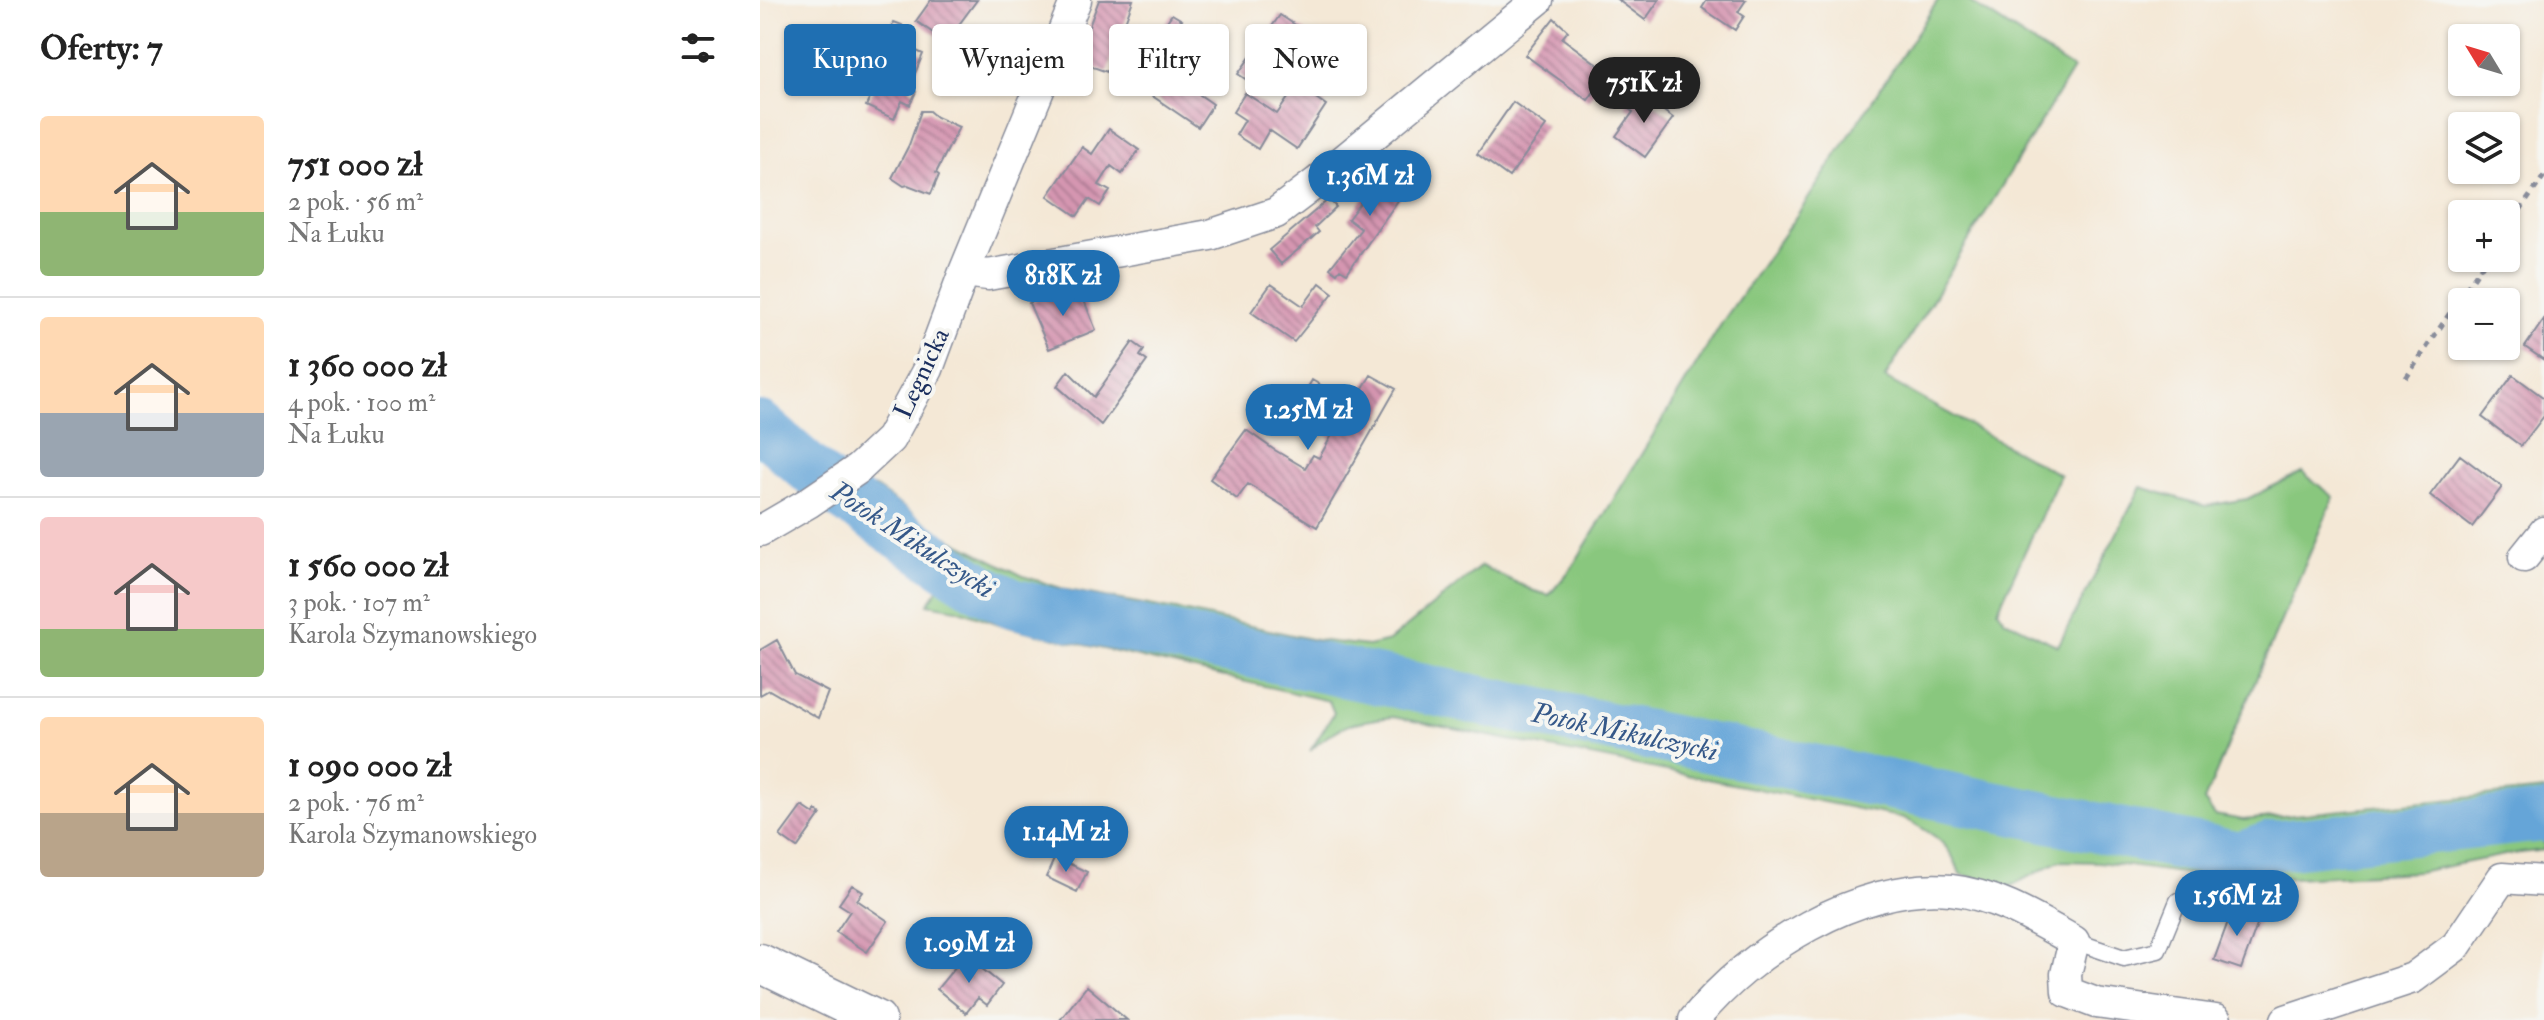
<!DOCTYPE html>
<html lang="pl">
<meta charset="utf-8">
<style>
:root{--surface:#fff;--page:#f6f6f6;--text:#222;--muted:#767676;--line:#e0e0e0;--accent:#1f6fb2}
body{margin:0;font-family:"IM FELL Double Pica",serif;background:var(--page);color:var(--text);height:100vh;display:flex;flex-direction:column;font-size:30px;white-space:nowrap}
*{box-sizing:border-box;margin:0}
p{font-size:26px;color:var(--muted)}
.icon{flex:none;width:44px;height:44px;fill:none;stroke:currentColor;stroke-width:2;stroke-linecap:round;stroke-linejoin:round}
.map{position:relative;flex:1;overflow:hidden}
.side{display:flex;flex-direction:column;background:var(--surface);width:760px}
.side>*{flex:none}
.guide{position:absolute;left:24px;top:24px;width:760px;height:72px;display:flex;gap:16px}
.needle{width:52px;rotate:308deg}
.fabs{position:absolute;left:1688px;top:24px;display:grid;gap:16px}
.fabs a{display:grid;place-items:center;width:72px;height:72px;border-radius:8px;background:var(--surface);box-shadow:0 2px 6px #0004;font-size:40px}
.price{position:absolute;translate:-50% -68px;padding:0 18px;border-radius:28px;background:var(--accent);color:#fff;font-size:26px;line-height:52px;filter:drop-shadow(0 2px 4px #0008)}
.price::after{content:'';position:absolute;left:50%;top:48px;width:24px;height:18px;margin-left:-12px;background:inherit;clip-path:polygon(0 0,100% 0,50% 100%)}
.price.current{background:#222;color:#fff}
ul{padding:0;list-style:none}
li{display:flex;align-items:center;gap:24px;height:200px;padding:0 40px}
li+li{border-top:2px solid var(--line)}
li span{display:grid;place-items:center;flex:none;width:224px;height:160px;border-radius:8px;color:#555}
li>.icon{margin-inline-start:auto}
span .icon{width:96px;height:96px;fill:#fffc;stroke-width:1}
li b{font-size:34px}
h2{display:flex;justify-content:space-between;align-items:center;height:96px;padding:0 40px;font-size:34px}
.chip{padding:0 28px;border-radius:8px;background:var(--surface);box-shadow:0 2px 6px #0004;font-size:28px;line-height:72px}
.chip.current{background:var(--accent);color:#fff}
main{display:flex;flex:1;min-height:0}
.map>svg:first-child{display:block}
.grass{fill:#89c77e;stroke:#527b6e;stroke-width:2}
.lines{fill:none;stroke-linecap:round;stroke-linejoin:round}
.stream{stroke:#65a5d8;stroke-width:8}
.river{stroke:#65a5d8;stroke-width:50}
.building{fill:url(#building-back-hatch)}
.service-casing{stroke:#888c9a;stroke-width:19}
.minor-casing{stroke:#888c9a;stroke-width:33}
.tertiary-casing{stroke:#888c9a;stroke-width:41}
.path{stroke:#888c9a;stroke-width:5;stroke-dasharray:6 6;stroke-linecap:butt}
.service{stroke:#fff;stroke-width:16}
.minor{stroke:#fff;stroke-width:30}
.tertiary{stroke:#fff;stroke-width:38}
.labels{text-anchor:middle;stroke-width:8;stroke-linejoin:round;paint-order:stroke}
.street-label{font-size:26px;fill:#1b2f5e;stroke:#f6f6f2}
.water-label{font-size:28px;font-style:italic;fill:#355889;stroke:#f6f6f2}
</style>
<main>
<section class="side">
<h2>Oferty: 7<svg class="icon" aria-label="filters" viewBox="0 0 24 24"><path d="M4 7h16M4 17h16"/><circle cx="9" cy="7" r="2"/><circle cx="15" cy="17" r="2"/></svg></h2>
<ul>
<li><span style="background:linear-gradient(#ffd9b3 60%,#8fb573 0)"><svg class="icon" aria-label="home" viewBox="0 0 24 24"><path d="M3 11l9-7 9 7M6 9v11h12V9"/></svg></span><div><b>751 000 zł</b><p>2 pok. · 56 m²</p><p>Na Łuku</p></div></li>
<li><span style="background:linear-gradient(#ffd9b3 60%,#9aa5b1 0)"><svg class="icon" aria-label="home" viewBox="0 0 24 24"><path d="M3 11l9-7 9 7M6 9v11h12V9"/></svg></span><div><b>1 360 000 zł</b><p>4 pok. · 100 m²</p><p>Na Łuku</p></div></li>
<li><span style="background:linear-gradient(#f6c9c9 70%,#8fb573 0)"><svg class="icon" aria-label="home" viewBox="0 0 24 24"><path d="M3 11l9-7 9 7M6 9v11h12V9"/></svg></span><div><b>1 560 000 zł</b><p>3 pok. · 107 m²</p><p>Karola Szymanowskiego</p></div></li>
<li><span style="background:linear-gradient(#ffd9b3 60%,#b9a48a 0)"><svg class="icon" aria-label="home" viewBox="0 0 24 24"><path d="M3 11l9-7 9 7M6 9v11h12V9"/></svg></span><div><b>1 090 000 zł</b><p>2 pok. · 76 m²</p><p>Karola Szymanowskiego</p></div></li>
</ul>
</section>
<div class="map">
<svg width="1784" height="1020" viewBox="0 0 1784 1020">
<defs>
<pattern id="building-back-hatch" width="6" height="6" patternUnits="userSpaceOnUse" patternTransform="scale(2)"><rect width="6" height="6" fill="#d596b1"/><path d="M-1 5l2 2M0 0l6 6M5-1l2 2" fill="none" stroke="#ac7b93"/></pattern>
</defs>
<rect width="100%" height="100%" fill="#f6f6f2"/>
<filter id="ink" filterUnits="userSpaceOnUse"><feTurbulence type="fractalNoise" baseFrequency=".0125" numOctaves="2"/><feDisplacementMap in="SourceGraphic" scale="16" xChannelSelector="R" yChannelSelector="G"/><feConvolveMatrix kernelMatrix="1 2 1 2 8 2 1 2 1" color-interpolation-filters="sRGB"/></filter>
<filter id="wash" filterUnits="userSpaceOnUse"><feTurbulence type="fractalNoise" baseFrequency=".006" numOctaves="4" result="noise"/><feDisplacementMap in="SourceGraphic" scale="32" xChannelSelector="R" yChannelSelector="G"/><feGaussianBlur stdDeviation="1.8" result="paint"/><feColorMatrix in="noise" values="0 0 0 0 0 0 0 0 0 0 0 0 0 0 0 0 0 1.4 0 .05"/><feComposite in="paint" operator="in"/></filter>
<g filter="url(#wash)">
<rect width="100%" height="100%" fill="#f4e8d6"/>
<!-- grass -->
<path class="grass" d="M1178,0H1207L1313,69L1125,378L1300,475L1238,610L1245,620L1298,646L1381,487L1445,506L1487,499L1542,472L1574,497L1444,801L1455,815L1483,820L1784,790V850L1745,855L1658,872L1511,879L1443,876L1339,862L1299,861L1249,887L1200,874C1190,842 1172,833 1144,818L633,717C597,721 577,724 550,751L574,713L569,701L248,627L197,609L168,604L181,585L73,514L114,487L183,535L263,576L307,590L427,612L555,640L608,646L629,641L721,566L774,591L789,595L811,569L963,321L1044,205Z"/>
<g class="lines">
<!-- stream -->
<path class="stream" d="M24,464L33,455"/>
<!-- river -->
<path class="river" d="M0,426L72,489L187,566L218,586L252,603L286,611L1480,857L1511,846L1784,817"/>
</g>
<g id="blocks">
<!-- building -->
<path class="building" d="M171,0H217L186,42L156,21Z
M339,0H373L347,72L316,61Z
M858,0H899L885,20Z
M947,0H986L978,12L984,16L975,30L942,8Z
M412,14L422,20L408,39L399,33Z
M520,15L600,67L587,89L520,45L493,84L478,74Z
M794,18L808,31L802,38L848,72L828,100L765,55Z
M134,22L142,25L133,43L136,45L138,42L163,54L149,88L156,92L150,105L142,101L134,119L106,106L126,65L116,60Z
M401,68L453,104L438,127L385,91Z
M537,85L566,105L537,149L509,130L498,149L476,135L485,120L473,112L485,93L517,114Z
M873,95L881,101L884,96L913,118L885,157L856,136L873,112L865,106Z
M753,102L786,126L749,177L717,154Z
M161,111H169L176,117L199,127L176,173L179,175L171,194L148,185L144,186L132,178L149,145Z
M349,129L379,150L362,174L351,166L339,185L350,191L340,206L329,199L317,216L288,196L322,147L332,154Z
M624,171L646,189L587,273L580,269L577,273L570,268L601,229L588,219Z
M569,199L576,207L555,227L559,232L521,264L509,250Z
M560,283L573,293L534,342L491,312L511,284L543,306Z
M319,288L336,330L289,349L269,303L293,293L295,299Z
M1784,319V360L1765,347Z
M373,342L384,350L380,356L387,361L341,425L297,386L308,371L334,397Z
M611,375L636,389L557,527L488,484L477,499L450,479L486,430L513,449L545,468L553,455L559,458L571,437L532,415L552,380L593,404Z
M1753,375L1784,398V416L1761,446L1722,417Z
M1700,455L1742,487L1712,527L1670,495Z
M17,640L35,675L68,692L58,718L9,690L0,695V650Z
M42,806L54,814L56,810L61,814L37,848L20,836Z
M295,857L327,872L317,892L286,877Z
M92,885L103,892L97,900L128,921L107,952L76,932L90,911L79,904Z
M1473,908L1500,917L1481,969L1454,960Z
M205,955L242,985L227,1005L218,998L206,1013L177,989Z
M327,986L367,1020H300Z"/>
</g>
</g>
<g filter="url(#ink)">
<use href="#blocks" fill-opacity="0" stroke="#888c9a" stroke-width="2"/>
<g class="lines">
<!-- service casing -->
<g class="service-casing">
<path id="service" d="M1314,941L1364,958L1398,950L1418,901"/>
</g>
<!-- minor casing -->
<g class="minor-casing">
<path id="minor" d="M204,272L228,275L450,235L516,213L557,182L778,0
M0,531L48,503L98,469L130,439L168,369L204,272L316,0
M1764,557L1784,532
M934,1020C989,951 1100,881 1191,890C1236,895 1275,919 1314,941L1306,974L1307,992L1336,1003L1456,1020
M1526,1020L1653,978L1696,946L1742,878L1784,881"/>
</g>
<!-- tertiary casing -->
<g class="tertiary-casing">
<path id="tertiary" d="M0,963L117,1020"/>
</g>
<!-- path -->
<path class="path" d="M1746,230L1784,176
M1646,378L1727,258"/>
<!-- service -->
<use href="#service" class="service"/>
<!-- minor -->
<use href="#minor" class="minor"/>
<!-- tertiary -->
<use href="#tertiary" class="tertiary"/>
</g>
</g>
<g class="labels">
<!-- street labels -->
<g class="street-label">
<text transform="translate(161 373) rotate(-65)" y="9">Legnicka</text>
</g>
<!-- water labels -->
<g class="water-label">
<text transform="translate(153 539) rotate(33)" y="10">Potok Mikulczycki</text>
<text transform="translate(865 731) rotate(12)" y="10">Potok Mikulczycki</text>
</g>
</g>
</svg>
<div class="fabs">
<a><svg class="needle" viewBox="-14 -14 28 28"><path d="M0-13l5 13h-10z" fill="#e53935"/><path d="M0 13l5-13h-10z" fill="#767676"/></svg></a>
<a><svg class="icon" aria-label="layers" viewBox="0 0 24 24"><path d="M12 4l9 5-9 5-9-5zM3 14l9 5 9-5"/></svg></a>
<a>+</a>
<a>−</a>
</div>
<b class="price current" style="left:884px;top:125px">751K zł</b>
<b class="price" style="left:610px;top:218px">1.36M zł</b>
<b class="price" style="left:303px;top:318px">818K zł</b>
<b class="price" style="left:548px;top:452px">1.25M zł</b>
<b class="price" style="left:306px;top:874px">1.14M zł</b>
<b class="price" style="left:1477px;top:938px">1.56M zł</b>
<b class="price" style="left:209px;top:985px">1.09M zł</b>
<div class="guide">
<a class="chip current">Kupno</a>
<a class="chip">Wynajem</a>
<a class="chip">Filtry</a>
<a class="chip">Nowe</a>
</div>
</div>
</main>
